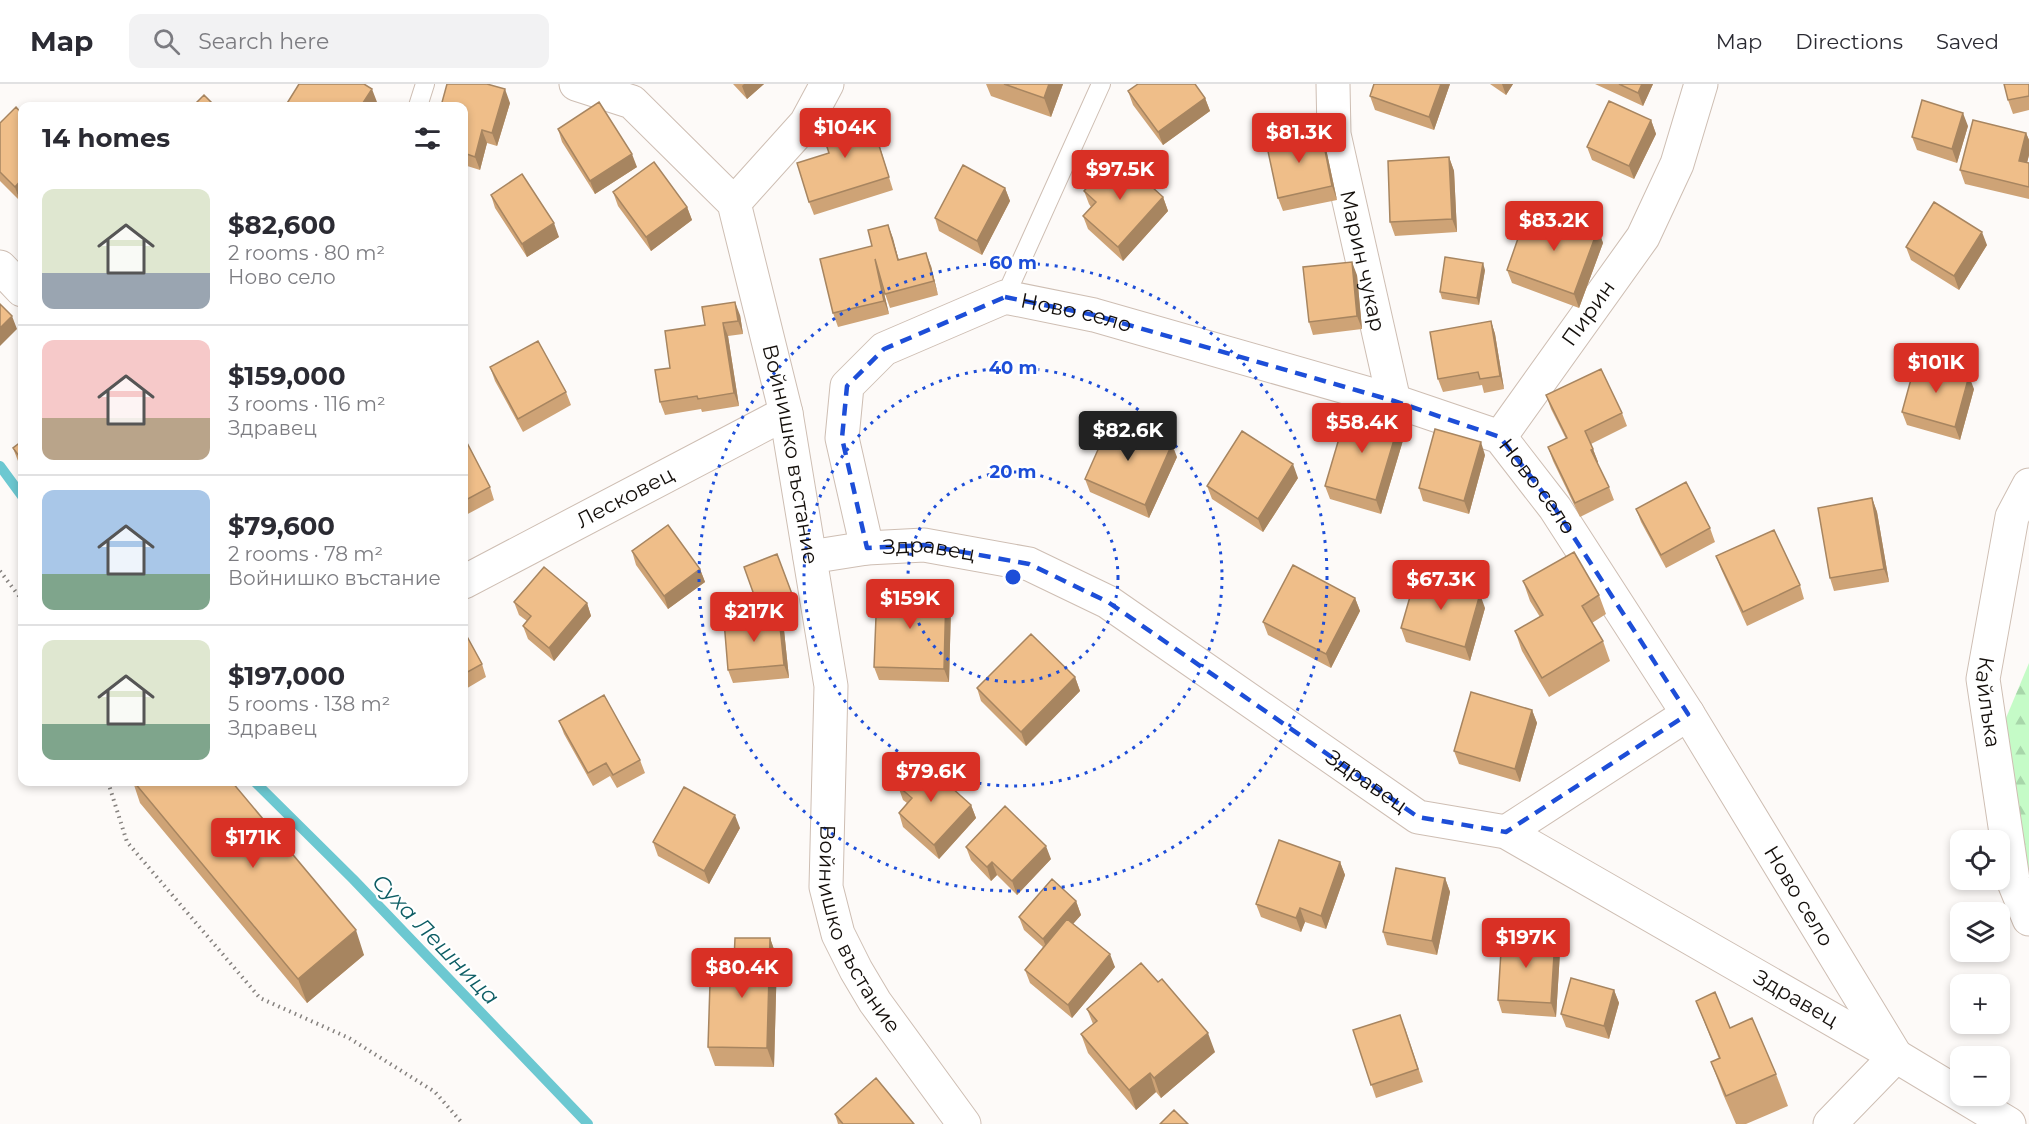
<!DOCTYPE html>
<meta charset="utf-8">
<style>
:root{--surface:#fff;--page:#f2f2f3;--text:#2b2b33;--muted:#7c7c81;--line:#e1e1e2;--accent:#d93025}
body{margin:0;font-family:Montserrat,sans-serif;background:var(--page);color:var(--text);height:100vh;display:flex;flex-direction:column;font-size:22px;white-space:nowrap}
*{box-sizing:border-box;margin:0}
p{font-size:20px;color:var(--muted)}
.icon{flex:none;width:33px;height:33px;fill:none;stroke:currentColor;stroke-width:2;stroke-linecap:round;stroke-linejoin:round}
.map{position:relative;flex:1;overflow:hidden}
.side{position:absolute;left:18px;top:18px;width:450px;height:684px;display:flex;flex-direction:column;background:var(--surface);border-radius:12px;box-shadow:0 3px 9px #0003}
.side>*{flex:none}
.controls{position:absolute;left:1950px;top:746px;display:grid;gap:12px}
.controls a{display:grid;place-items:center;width:60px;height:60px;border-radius:12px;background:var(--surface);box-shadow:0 3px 9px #0003;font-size:30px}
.price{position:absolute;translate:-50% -51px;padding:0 14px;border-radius:6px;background:var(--accent);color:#fff;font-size:20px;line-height:39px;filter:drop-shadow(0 2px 3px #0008)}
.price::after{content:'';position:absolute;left:50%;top:36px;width:18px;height:14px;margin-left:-9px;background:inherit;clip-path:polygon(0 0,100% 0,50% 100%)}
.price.active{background:#222;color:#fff}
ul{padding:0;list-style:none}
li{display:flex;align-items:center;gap:18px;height:150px;padding:0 24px}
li+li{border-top:2px solid var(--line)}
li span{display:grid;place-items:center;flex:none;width:168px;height:120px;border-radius:12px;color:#555}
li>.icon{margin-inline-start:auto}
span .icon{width:72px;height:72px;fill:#fffc;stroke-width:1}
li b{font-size:26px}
h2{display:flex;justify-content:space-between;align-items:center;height:72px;padding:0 24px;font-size:26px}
header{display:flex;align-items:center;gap:36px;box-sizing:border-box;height:84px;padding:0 30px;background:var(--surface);border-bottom:2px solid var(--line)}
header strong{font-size:28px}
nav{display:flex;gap:33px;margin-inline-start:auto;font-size:21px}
.search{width:420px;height:54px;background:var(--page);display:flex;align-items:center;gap:15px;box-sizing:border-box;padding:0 21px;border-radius:12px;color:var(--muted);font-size:22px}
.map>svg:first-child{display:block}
.forest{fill:url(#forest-firs)}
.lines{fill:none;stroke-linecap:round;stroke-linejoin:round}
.stream{stroke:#6cc8d1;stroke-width:10}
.lane-casing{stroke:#cebeb3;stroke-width:20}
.street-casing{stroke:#cebeb3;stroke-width:35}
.secondary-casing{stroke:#cebeb3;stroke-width:35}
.path{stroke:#85817e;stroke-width:4;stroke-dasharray:1.5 4.5;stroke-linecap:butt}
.lane{stroke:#fff;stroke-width:18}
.street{stroke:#fff;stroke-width:33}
.secondary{stroke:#fff;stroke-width:33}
.wall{fill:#cea376}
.shaded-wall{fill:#a78560}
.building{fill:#efbe89;stroke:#a78560;stroke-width:1.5}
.marked{fill:none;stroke:#1d4ed8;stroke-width:4.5;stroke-dasharray:12 8;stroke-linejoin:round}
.ring{fill:none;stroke:#1d4ed8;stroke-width:3;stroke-dasharray:3 6}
.labels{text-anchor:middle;stroke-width:4.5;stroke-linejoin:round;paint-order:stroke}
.street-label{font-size:21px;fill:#140f0b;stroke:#fff}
.water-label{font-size:22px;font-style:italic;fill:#0d5d64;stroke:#fff}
.centre{fill:#1d4ed8;stroke:#fff;stroke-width:3}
.ring-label{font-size:18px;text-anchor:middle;font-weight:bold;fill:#1d4ed8;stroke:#fff;stroke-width:4.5;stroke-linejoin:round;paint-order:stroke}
</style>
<header>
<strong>Map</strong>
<div class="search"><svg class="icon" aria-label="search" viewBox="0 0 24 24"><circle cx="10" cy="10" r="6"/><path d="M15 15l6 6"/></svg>Search here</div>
<nav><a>Map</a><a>Directions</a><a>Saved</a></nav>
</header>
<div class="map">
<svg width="2029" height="1040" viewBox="0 0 2029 1040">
<defs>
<pattern id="forest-firs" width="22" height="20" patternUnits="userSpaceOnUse" patternTransform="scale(1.5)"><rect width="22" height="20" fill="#c5fbc7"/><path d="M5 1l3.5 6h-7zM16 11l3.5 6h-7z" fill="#a8d6aa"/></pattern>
</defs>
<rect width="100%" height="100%" fill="#fdfaf8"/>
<!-- forest -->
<path class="forest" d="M2029,579V814L1993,665Z"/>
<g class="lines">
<!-- stream -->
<path class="stream" d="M0,382L22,412
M255,698L353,795L588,1040"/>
<!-- lane casing -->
<g class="lane-casing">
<path id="lane" d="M418,22L425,0
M1005,213L1101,0"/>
</g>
<!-- street casing -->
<g class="street-casing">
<g id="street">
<path id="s1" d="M1333,0L1334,50L1394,317"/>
<path d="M734,119L806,39L827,0"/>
<path d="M0,183L22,206"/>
<path id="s2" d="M1500,353L1643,153L1677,80L1701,0"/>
<path id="s3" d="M2029,401L2012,433L1983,595L2013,796L2029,835"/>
<path id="s4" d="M867,464L842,354L847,302L884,265L1005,213L1094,231L1394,317L1500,353L1555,424L1688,630L1896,972L1830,1040"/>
<path id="s5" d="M810,473L867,464L924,461L1029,480L1108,518L1418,733L1506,748L1896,972L2009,1040"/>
<path id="s6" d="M464,498L786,329"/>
<path d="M1506,748L1688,630"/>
</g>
</g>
<!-- secondary casing -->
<g class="secondary-casing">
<g id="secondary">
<path id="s7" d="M576,0L632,18L734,119L786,329L831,602L826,803L838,850L856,886L875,918L964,1040"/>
</g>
</g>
<!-- path -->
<path class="path" d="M0,487L22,516
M108,698L127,758L260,914L349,954L435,1008L463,1040"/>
<!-- lane -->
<use href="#lane" class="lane"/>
<!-- street -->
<use href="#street" class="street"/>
<!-- secondary -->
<use href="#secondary" class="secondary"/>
</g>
<!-- wall -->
<path class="wall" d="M733,0H764L747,15Z
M986,0H1063L1051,33L991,12Z
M1374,0H1450L1434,46L1375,26L1370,12Z
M1490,0H1513L1506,11Z
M1595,0H1653L1643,22Z
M2029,0V26L2013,30L2008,16Z
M1128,7L1205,14L1210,27L1163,61L1133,21Z
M510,19L497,62L487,59L480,86L464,81V22Z
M868,27L893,106L814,131L809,118L829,69Z
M1651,36L1656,50L1634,95L1592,76L1587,63Z
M0,39L19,116L0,97Z
M1968,42L1957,79L1917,66L1912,53Z
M558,45L637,83L595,110L562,58Z
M2026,49L2029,56V71L2027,79H2029V115L1965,100L1960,86Z
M1325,60L1337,116L1283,127L1278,114Z
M1449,73L1454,87L1457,148L1395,152L1390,138Z
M1005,104L1010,117L982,171L939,147L935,134Z
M1084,107L1163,113L1168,127L1123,177L1088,145L1083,132L1091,123L1089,120Z
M613,108L687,123L692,136L651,167L618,122Z
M491,111L559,153L527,173L495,124Z
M888,141L899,176L931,182L938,211L890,224L882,201L889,230L838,243L833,229L872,162Z
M1598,145L1603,159L1579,224L1512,199L1507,186L1536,148Z
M1987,161L1959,206L1911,176L1906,163Z
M1485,186L1479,221L1442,215L1440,208Z
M1357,191L1362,245L1313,251L1309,238Z
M740,231L743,250L728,252L739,322L702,328L701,325L665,331L660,318L670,284L705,241Z
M1491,237L1495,250L1504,305L1484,309L1482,301L1443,308L1438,295Z
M490,283L566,308L571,321L523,348L495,297Z
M1974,305L1960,356L1907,341L1902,328Z
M1546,311L1622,329L1627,342L1591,360L1598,378L1597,379L1609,403L1614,416L1580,433L1553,377L1548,363L1566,355L1551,325Z
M1399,339L1404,353L1381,430L1330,415L1325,402Z
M464,353L490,403L494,416L464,432Z
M22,357V383L18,377L13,364Z
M1485,371L1469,430L1423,417L1419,404Z
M1177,373L1149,434L1090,408L1085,395Z
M1298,394L1263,448L1212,415L1207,402Z
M1872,414L1877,428L1889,498L1834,507L1830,494Z
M1636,425L1710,444L1715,458L1666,484L1641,438Z
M632,467L700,485L705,498L668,525L636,481Z
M777,470L797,523L768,533H779L784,546L789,594L733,599L728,586L763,534L744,483Z
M1716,472L1800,501L1804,515L1747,542L1721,485Z
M1523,497L1599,511L1606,530L1592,539L1603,557L1610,577L1549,613L1522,567L1515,547L1540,533L1530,517Z
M946,509L951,523L949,598L879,596L874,583Z
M1355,514L1360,527L1331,584L1268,551L1263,538Z
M514,518L587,519L591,532L554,577L528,555L523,542L527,537L519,531Z
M1485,524L1470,577L1406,558L1401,544Z
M464,547L482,580L486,593L464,606Z
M1075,593L1080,607L1026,662L981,617L977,604Z
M1532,626L1537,639L1520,698L1459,680L1454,667Z
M559,637L640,676L645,689L617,704L610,692L593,702L564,650Z
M133,698H232L364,871L307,919L140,719Z
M898,702L971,721L976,734L939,775L903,743L899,729L907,719L903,716Z
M740,744L709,800L658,772L653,758Z
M966,763L1051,775L1017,811L997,791L991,797L971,776Z
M1340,778L1345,791L1326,845L1305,838L1301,848L1261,833L1256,820Z
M1445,794L1450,808L1437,871L1387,861L1383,848Z
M1076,817L1081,831L1073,840L1115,883L1072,934L1030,899L1025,886L1043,863L1024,846L1019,833Z
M770,854L777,874L774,983L715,982L708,963L733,899Z
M1560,868L1556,933L1502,929L1498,916Z
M1614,906L1619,919L1609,955L1566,943L1561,930Z
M1696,917L1730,944L1776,990L1788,1022L1746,1040H1736L1723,1010L1711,978L1719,975Z
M1087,925L1215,968L1161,1014L1156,1008L1136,1026L1088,969L1081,950L1093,940Z
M1405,944L1423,998L1376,1014L1353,946Z
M835,1030L914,1040H838Z"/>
<!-- shaded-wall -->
<path class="shaded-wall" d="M744,0H764L747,15L742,2Z
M1049,0H1063L1051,33L1044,14Z
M1441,0H1450L1434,46L1429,33Z
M1502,0H1513L1506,11Z
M1642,0H1653L1643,22L1638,9Z
M372,5L377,18L374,22H361Z
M505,5L510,19L497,62L492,49Z
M1205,14L1210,27L1163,61L1158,48Z
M868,27L873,40L893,106L889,93Z
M1963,29L1968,42L1957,79L1952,65Z
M1651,36L1656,50L1634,95L1629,82Z
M482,46L487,59L480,86L475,73Z
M1321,46L1325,60L1337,116L1332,102Z
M2026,49L2029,56V71L2024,90L2019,77Z
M632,70L637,83L595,110L590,97Z
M1449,73L1454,87L1457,148L1452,135Z
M22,95V113L19,116L15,103Z
M1005,104L1010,117L982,171L977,157Z
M1163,113L1168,127L1123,177L1118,163Z
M687,123L692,136L651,167L646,153Z
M554,139L559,153L527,173L522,160Z
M888,141L893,154L902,189L898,176Z
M1598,145L1603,159L1579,224L1574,210Z
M1982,148L1987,161L1959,206L1954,192Z
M926,169L931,182L938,211Z
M875,175L879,188L889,230L884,217Z
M1352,178L1357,191L1362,245L1357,232Z
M1483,179L1485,186L1479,221L1477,214Z
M735,218L740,231L743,250L738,237Z
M12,232L17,245L0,262V244Z
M1491,237L1495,250L1504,305L1500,292Z
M723,239L728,252L739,322L734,309Z
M1969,292L1974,305L1960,356L1955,343Z
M1399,339L1404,353L1381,430L1376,416Z
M1481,358L1485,371L1469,430L1464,417Z
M1172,360L1177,373L1149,434L1145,421Z
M1593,365L1598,378L1596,380L1591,366Z
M1293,380L1298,394L1263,448L1258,435Z
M1872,414L1877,428L1889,498L1884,485Z
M700,485L705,498L668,525L664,512Z
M946,509L951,523L949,598L944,585Z
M1480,510L1485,524L1470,577L1465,563Z
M1355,514L1360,527L1331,584L1326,570Z
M587,519L591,532L554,577L549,564Z
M779,533L784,546L789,594L784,581Z
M1075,593L1080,607L1026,662L1021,648Z
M1532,626L1537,639L1520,698L1515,685Z
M971,721L976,734L939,775L934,761Z
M735,731L740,744L709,800L704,787Z
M1046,762L1051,775L1017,811L1012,797Z
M992,778L997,791L991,797L987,783Z
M1340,778L1345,791L1326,845L1321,832Z
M1445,794L1450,808L1437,871L1432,857Z
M1076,817L1081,831L1048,868L1043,855Z
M1300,824L1305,838L1301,848L1296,834Z
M356,846L364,871L307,919L298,895Z
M770,854L777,874L774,983L767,964Z
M1555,855L1560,868L1556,933L1551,919Z
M1110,870L1115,883L1072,934L1068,921Z
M1614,906L1619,919L1609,955L1604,942Z
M1208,949L1215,968L1161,1014L1154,994Z
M1150,989L1156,1008L1136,1026L1129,1006Z"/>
<!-- building -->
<path class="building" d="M299,0H364L372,5L361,22H287L286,21Z
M447,0H487L505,5L492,49L482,46L475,73L464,69V22H441Z
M1004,0H1049L1044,14Z
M1138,0H1195L1205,14L1158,48L1128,7Z
M1374,0H1441L1429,33L1370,12Z
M1619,0H1642L1638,9Z
M2004,0H2029V12L2008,16Z
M204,11L215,22H193Z
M1922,16L1963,29L1952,65L1912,53Z
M1609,17L1651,36L1629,82L1587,63Z
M599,18L632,70L590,97L558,45Z
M16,23L22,30V95L15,103L0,88V39Z
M868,27L889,93L809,118L797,79L829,69L820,42Z
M1973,36L2026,49L2019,77L2029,79V103L1960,86Z
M1321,46L1332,102L1278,114L1266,58Z
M1116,70L1163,113L1118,163L1083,132L1096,118L1084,107Z
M1449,73L1452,135L1390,138L1388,77Z
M654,78L687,123L646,153L613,108Z
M963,81L1005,104L977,157L935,134Z
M522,90L554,139L522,160L491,111Z
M1934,118L1982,148L1954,192L1906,163Z
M1544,126L1598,145L1574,210L1507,186L1522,143L1536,148Z
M888,141L898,176L926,169L934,197L885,210L875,175L884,217L833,229L820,175L872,162L868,146Z
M1445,173L1483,179L1477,214L1440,208Z
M1352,178L1357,232L1309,238L1303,183Z
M735,218L738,237L723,239L734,309L698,315L697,312L660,318L655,286L670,284L665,247L705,241L702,223Z
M0,220L12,232L0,244Z
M1491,237L1500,292L1480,295L1478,288L1438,295L1430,248Z
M538,257L566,308L518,335L490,283Z
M1916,277L1969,292L1955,343L1902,328Z
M1601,285L1622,329L1585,347L1593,365L1591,366L1609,403L1575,419L1548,363L1567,354L1546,311Z
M1348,324L1399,339L1376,416L1325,402Z
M1112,334L1172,360L1145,421L1085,395Z
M1435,345L1481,358L1464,417L1419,404Z
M1242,347L1293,380L1258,435L1207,402Z
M464,353L490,403L464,417Z
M22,357V376L13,364Z
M1686,398L1710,444L1661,471L1636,425Z
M1872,414L1884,485L1830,494L1818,424Z
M668,441L700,485L664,512L632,467Z
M1774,446L1800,501L1743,528L1716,472Z
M1574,468L1599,511L1582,522L1603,557L1542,594L1515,547L1543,531L1523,497Z
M777,470L792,510L758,522L744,483Z
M1293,481L1355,514L1326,570L1263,538Z
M544,483L587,519L549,564L523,542L531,532L514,518Z
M1416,492L1480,510L1465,563L1401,544Z
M877,507L946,509L944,585L874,583Z
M779,533L784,581L728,586L724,537Z
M464,547L482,580L464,590Z
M1031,550L1075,593L1021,648L977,604Z
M1471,608L1532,626L1515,685L1454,667Z
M604,611L640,676L613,691L606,679L588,689L559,637Z
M921,676L971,721L934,761L899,729L912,714L898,702Z
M134,698H232L356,846L298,895Z
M684,703L735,731L704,787L653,758Z
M1005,722L1046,762L1012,797L992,778L987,783L966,763Z
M1279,756L1340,778L1321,832L1300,824L1296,834L1256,820Z
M1396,784L1445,794L1432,857L1383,848Z
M1052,795L1076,817L1043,855L1019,833Z
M1067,835L1110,870L1068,921L1025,886Z
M1502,851L1555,855L1551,919L1498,916Z
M735,854H770L767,964L708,963L710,899H733Z
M1141,879L1158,898L1162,895L1208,949L1154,994L1150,989L1129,1006L1081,950L1097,937L1087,925Z
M1571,894L1614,906L1604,942L1561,930Z
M1715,908L1730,944L1752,934L1776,990L1726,1012L1711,978L1720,974L1696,917Z
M1400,931L1418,985L1371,1001L1353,946Z
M876,994L914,1040H843L835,1030Z
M1174,1026L1188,1040H1160Z"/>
<!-- marked area -->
<path class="marked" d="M1005,213L1094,231L1394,317L1500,353L1555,424L1688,630L1506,748L1418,733L1108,518L1029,480L924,461L867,464L842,354L847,302L884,265Z"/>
<!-- distance rings -->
<g class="ring">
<circle cx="1013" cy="493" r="105"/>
<circle cx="1013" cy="493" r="209"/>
<circle cx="1013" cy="493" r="314"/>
</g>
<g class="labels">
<!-- street labels -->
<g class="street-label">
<text dy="7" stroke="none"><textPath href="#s1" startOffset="180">Марин чукар</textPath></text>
<text dy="7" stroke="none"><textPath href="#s4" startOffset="422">Ново село</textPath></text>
<text dy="7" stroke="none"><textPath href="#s2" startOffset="152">Пирин</textPath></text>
<text dy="7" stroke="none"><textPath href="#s7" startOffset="460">Войнишко въстание</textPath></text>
<text dy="7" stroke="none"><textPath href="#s4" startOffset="926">Ново село</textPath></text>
<text dy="7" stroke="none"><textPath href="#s6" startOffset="182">Лесковец</textPath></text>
<text dy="7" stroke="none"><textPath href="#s5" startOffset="120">Здравец</textPath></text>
<text dy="7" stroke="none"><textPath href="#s3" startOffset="224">Кайлъка</textPath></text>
<text dy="7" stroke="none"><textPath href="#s5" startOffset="624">Здравец</textPath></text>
<text dy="7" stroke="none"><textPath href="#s4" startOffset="1412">Ново село</textPath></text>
<text dy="7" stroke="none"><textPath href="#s7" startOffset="946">Войнишко въстание</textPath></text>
<text dy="7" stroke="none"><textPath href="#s5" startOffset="1110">Здравец</textPath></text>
</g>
<!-- water labels -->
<g class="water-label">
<text transform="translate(436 855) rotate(46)" y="8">Суха Лешница</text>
</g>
</g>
<circle cx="1013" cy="493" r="9" class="centre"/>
<g class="ring-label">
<text x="1013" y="185">60 m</text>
<text x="1013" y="290">40 m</text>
<text x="1013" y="394">20 m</text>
</g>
</svg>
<div class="controls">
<a><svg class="icon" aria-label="locate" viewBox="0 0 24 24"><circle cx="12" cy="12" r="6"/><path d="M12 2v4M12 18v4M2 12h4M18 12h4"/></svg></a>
<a><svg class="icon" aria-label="layers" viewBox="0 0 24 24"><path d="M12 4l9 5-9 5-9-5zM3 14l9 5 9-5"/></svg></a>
<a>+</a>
<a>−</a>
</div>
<b class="price" style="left:845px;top:75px">$104K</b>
<b class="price" style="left:1299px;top:80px">$81.3K</b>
<b class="price" style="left:1120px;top:117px">$97.5K</b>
<b class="price" style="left:1554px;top:168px">$83.2K</b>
<b class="price" style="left:1936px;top:310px">$101K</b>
<b class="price" style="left:1362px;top:370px">$58.4K</b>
<b class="price active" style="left:1128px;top:378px">$82.6K</b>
<b class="price" style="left:1441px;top:527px">$67.3K</b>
<b class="price" style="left:910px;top:546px">$159K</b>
<b class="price" style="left:754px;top:559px">$217K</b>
<b class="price" style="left:931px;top:719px">$79.6K</b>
<b class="price" style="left:253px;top:785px">$171K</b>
<b class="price" style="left:1526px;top:885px">$197K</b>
<b class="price" style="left:742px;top:915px">$80.4K</b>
<section class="side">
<h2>14 homes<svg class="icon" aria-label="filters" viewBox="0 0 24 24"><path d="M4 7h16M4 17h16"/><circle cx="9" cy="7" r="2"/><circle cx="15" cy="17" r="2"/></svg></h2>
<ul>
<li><span style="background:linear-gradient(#dfe7d0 70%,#9aa5b1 0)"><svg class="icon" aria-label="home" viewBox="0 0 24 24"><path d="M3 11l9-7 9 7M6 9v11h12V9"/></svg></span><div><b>$82,600</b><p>2 rooms · 80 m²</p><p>Ново село</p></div></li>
<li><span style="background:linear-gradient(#f6c9c9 65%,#b9a48a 0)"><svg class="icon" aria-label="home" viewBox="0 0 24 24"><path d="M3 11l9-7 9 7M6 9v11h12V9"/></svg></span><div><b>$159,000</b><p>3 rooms · 116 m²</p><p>Здравец</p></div></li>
<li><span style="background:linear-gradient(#a9c7e8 70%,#7fa58c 0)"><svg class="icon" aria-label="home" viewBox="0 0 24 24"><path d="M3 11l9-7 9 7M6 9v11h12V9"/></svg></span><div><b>$79,600</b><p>2 rooms · 78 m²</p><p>Войнишко въстание</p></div></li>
<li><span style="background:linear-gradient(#dfe7d0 70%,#7fa58c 0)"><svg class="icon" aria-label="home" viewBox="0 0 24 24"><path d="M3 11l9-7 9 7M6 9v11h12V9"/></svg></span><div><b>$197,000</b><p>5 rooms · 138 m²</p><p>Здравец</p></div></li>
</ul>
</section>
</div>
